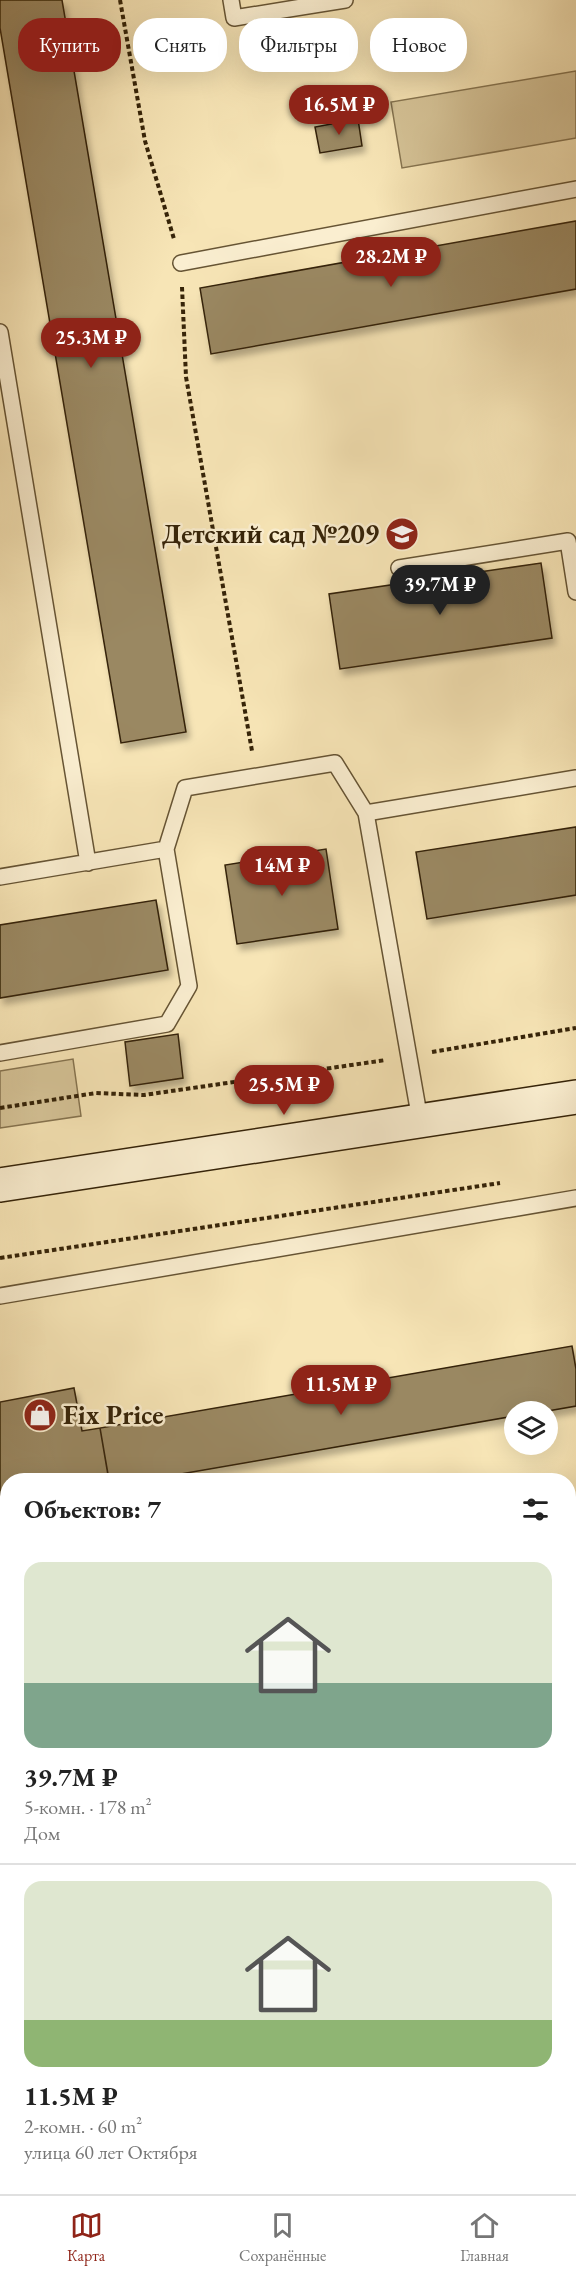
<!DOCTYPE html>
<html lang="ru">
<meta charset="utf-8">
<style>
:root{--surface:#fff;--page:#f6f6f6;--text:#222;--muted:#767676;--line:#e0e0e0;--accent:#8f2418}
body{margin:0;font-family:"EB Garamond",serif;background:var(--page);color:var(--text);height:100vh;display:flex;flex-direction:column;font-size:22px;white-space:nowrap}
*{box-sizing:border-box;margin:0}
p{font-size:20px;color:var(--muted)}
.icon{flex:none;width:33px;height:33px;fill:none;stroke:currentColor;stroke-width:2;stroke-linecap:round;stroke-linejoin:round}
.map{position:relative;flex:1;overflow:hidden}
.side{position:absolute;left:0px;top:1473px;width:576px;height:722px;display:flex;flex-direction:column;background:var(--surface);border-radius:24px 24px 0 0;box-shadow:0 6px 24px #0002}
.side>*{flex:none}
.hud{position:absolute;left:18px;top:18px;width:540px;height:54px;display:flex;gap:12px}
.fabs{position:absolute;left:504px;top:1401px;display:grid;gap:12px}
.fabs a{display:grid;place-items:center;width:54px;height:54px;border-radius:50%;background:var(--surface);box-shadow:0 6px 24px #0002;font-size:30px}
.price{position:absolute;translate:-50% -51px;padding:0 14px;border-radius:21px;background:var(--accent);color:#fff;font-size:20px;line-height:39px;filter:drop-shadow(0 2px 3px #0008)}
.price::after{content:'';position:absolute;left:50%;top:36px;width:18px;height:14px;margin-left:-9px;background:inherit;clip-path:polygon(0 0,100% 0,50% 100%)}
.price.active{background:#222;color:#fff}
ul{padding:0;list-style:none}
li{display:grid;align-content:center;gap:12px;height:318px;padding:0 24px}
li+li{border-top:2px solid var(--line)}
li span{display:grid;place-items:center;height:186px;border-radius:18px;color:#555}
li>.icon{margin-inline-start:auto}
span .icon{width:108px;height:108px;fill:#fffc;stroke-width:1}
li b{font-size:26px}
h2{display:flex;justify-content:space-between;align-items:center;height:72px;padding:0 24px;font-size:26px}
.pill{padding:0 21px;border-radius:24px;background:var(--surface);box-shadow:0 6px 24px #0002;font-size:21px;line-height:54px}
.pill.active{background:var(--accent);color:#fff}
.tabs{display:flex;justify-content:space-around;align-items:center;height:84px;border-top:2px solid var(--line);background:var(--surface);font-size:16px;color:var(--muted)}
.tabs a{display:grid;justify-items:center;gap:3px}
.tabs .active{color:var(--accent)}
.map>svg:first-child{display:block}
.green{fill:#d6c498;stroke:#867450;stroke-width:1.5}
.building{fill:#9a8862;stroke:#352308;stroke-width:1.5;filter:url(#shadow)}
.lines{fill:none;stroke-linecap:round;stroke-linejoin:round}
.lane-casing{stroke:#665434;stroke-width:18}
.secondary-casing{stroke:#352308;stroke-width:36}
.path{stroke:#352308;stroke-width:4;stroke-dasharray:4.5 3;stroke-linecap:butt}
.lane{stroke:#faeed0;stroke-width:15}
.secondary{stroke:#faeed0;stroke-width:33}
.labels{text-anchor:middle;stroke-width:5;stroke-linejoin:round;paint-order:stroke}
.poi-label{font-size:27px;font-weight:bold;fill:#352308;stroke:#faeed0;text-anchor:end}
</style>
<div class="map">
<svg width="576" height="2194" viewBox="0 0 576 2194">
<defs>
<filter id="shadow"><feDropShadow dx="3.5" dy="6" stdDeviation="3" flood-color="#0004"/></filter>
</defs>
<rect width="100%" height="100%" fill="#f7e5b6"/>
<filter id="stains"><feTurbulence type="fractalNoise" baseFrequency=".00333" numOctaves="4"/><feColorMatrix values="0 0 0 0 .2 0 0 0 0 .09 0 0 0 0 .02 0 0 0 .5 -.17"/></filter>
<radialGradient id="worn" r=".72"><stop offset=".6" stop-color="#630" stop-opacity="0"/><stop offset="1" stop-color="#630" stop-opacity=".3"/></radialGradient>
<!-- green -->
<path class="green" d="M576,71V138L402,168L391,102Z
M73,1059L81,1116L0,1128V1071Z"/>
<!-- building -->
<path class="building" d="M0,0H62L186,732L121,743L0,28Z
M358,119L362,146L320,153L315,127Z
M576,221V289L211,354L200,288Z
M541,563L552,638L340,669L329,594Z
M576,827V895L427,919L416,852Z
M326,849L338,929L237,944L225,865Z
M156,900L168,970L0,998V925Z
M178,1034L183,1078L130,1086L125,1042Z
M572,1346L576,1369V1406L542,1412H514V1416L146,1480H109L100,1428Z
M74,1388L82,1431L100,1428L108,1475L79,1480H8V1494L0,1495V1402Z
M8,2094V2187H44L45,2194H0V2096Z"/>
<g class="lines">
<!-- lane casing -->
<g class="lane-casing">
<path id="lane" d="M231,0L234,18L345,0
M181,263L576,189
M0,332L88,863
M399,568L568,541L576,592
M366,813L576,778
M166,849L185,788L335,763L366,813L420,1120
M0,877L166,849L189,986L167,1024L0,1053
M0,1296L576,1198
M0,1539L8,1538
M0,1964L8,1973
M84,2187L85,2194
M494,2187L499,2194
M530,2194L549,2187"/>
</g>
<!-- secondary casing -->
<g class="secondary-casing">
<path id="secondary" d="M0,1185L576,1097
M568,2194L576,2177"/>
</g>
<!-- path -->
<path class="path" d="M120,0L145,141L174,239
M182,287L186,377L252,751
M432,1052L576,1028
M0,1108L96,1093L144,1095L386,1060
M0,1258L500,1183
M568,1897L575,1880L576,1786"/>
<!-- lane -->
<use href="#lane" class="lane"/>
<!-- secondary -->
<use href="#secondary" class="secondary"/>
</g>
<!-- icons -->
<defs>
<g id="school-disc" transform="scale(1.725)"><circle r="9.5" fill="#8f2418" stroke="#faeed0"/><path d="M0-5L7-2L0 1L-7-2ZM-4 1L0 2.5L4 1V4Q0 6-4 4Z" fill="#fff"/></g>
<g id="shop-disc" transform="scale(1.725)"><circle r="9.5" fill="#8f2418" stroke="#faeed0"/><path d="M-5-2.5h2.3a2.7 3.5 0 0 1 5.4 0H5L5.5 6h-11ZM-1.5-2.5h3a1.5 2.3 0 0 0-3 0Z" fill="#fff"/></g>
</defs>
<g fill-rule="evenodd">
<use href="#school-disc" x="402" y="534"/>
<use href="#shop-disc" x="40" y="1415"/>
</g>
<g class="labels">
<!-- poi labels -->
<g class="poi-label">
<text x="379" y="543">Детский сад №209</text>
<text x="63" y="1424" text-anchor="start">Fix Price</text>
</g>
</g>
<rect width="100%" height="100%" filter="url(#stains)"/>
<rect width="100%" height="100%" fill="url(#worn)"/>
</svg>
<div class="fabs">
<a><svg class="icon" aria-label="layers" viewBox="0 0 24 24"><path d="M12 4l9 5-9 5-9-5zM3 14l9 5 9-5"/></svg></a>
</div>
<b class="price" style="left:339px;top:136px">16.5M ₽</b>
<b class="price" style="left:391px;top:288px">28.2M ₽</b>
<b class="price" style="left:91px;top:369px">25.3M ₽</b>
<b class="price active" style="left:440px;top:616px">39.7M ₽</b>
<b class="price" style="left:282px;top:897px">14M ₽</b>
<b class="price" style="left:284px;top:1116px">25.5M ₽</b>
<b class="price" style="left:341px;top:1416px">11.5M ₽</b>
<div class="hud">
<a class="pill active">Купить</a>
<a class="pill">Снять</a>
<a class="pill">Фильтры</a>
<a class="pill">Новое</a>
</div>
<section class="side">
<h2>Объектов: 7<svg class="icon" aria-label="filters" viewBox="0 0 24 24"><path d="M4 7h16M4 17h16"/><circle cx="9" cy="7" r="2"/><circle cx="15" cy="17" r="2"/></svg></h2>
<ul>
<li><span style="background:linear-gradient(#dfe7d0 65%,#7fa58c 0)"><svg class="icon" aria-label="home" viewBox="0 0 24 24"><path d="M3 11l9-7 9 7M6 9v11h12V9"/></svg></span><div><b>39.7M ₽</b><p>5-комн. · 178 m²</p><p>Дом</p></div></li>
<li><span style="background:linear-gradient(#dfe7d0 75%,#8fb573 0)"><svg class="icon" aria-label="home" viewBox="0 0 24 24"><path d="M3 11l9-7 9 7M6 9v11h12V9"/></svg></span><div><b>11.5M ₽</b><p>2-комн. · 60 m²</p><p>улица 60 лет Октября</p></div></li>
</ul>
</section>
</div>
<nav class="tabs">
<a class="active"><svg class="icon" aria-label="map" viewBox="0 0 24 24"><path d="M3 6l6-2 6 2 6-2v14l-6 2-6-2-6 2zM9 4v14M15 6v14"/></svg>Карта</a>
<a><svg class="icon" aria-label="saved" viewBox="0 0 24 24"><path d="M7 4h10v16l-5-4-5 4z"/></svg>Сохранённые</a>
<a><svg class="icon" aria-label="home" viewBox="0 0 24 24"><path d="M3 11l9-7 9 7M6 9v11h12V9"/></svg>Главная</a>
</nav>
